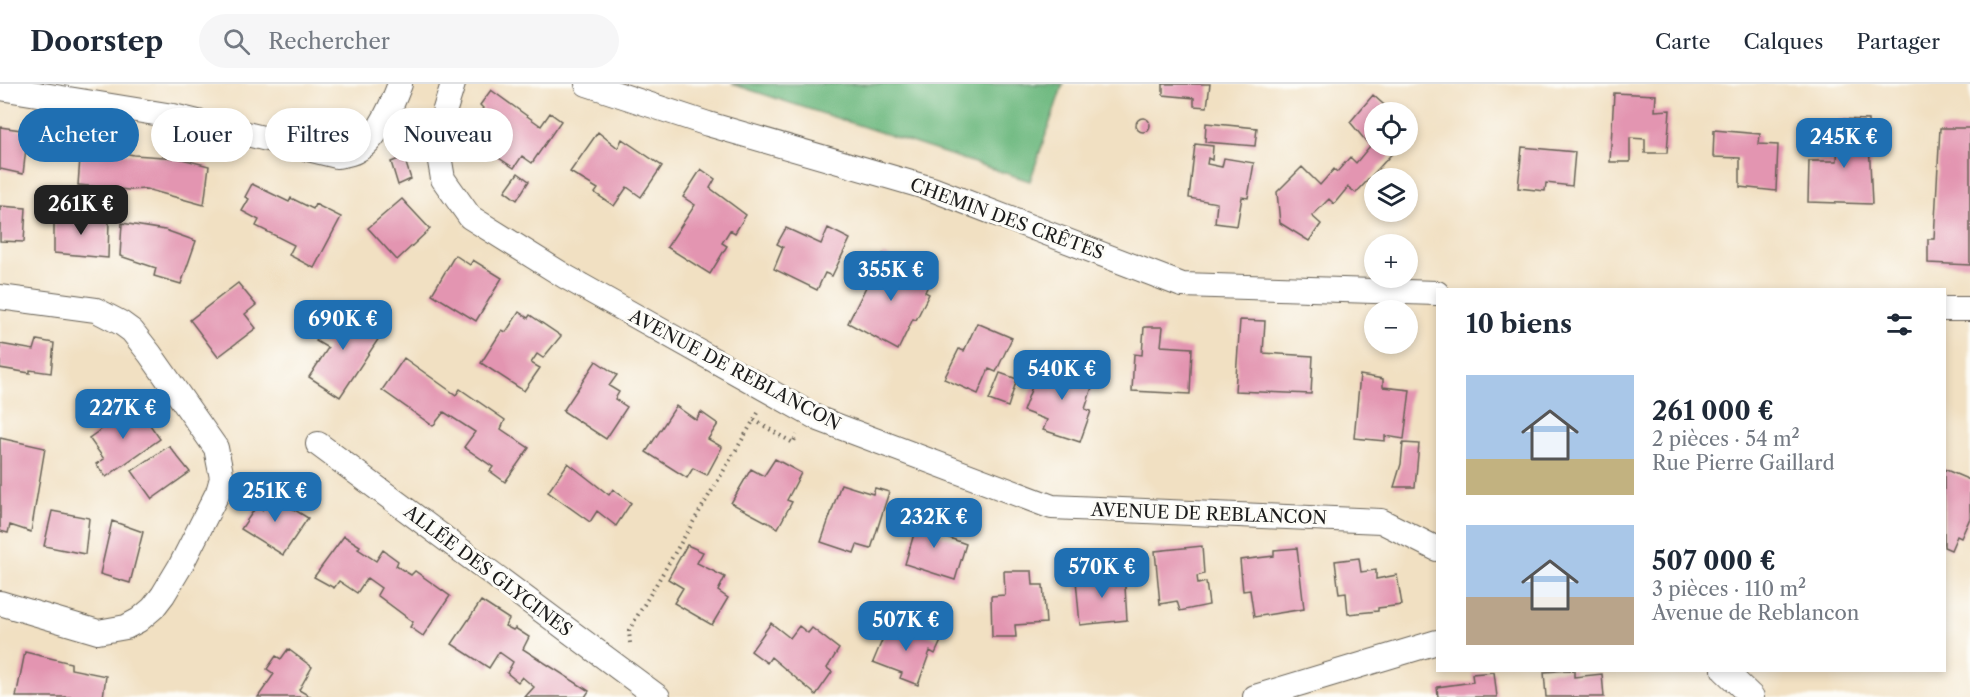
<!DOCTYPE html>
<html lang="fr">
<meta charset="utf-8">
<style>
:root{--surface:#fff;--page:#f6f6f7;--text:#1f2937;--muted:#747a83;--line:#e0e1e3;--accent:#1f6fb2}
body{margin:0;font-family:"Libre Caslon Text",serif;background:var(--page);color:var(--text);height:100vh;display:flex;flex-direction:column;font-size:22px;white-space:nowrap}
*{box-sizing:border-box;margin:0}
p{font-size:20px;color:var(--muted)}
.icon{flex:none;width:33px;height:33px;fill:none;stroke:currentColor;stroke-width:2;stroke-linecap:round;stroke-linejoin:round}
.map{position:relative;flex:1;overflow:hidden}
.side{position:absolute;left:1436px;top:204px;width:510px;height:384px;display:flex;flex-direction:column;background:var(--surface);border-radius:0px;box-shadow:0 3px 9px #0003}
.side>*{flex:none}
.hud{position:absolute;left:18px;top:24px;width:570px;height:54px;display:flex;gap:12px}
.controls{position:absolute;left:1364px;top:18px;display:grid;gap:12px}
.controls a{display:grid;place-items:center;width:54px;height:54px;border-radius:50%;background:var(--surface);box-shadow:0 3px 9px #0003;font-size:30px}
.price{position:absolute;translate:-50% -51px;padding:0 14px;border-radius:12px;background:var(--accent);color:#fff;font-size:20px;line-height:39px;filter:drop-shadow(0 2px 3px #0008)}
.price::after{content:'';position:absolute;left:50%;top:36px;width:18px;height:14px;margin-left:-9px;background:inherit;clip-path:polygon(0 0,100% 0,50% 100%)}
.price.selected{background:#222;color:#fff}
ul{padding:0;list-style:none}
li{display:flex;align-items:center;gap:18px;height:150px;padding:0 30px}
li span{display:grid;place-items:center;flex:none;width:168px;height:120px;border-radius:0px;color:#555}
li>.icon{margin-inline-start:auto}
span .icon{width:72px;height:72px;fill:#fffc;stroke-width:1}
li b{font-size:26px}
h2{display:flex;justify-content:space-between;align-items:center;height:72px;padding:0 30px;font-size:26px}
.tag{padding:0 21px;border-radius:27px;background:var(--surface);box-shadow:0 3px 9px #0003;font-size:21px;line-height:54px}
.tag.selected{background:var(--accent);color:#fff}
header{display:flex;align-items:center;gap:36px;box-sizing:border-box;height:84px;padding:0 30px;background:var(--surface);border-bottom:2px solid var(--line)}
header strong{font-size:28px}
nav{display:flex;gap:33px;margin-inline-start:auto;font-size:21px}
.search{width:420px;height:54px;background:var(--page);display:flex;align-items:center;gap:15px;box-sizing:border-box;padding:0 21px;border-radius:33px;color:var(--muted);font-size:22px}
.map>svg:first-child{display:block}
.forest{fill:#6eb980;stroke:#456a4e;stroke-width:1.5}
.building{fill:#e395b1}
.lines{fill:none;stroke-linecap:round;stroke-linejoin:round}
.street-casing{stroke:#676156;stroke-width:26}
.path{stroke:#676156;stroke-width:4;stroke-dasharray:1.5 4.5;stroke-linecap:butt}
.street{stroke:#fff;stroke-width:24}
.labels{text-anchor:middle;stroke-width:6;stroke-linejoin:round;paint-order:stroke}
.street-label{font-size:18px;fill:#1c1c1c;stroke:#fdfcf7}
</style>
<header>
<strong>Doorstep</strong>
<div class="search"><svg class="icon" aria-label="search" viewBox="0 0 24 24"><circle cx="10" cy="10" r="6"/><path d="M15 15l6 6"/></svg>Rechercher</div>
<nav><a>Carte</a><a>Calques</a><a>Partager</a></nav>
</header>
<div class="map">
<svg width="1970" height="613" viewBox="0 0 1970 613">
<rect width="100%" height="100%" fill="#fdfcf7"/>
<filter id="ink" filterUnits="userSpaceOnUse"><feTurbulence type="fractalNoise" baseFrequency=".0167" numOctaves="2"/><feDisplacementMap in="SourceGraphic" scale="12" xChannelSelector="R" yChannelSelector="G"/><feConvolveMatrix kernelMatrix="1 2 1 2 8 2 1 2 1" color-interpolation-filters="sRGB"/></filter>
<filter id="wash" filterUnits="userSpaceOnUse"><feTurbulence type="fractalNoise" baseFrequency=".008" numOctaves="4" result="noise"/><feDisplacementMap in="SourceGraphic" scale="24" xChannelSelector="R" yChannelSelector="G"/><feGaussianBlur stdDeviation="1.35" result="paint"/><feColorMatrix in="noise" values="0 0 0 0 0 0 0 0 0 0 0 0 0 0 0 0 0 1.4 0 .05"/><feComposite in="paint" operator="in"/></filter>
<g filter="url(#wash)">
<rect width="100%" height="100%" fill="#f1e0c2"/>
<!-- forest -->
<path class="forest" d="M732,0H1063L1030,97Z"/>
<g id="blocks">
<!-- building -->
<path class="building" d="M1163,0H1210L1207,23L1194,22V14L1163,11Z
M491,6L541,42L550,29L561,37L532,79L522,72L514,84L490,68L501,54L475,36L483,24L480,21Z
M1614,9L1656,11L1655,27L1670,26L1667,69H1645V55L1630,54V78H1610Z
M1373,11L1392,28H1374V62H1399L1356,109L1348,103L1334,120L1329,115L1312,132L1321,140L1309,157L1280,139L1277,108L1302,83L1320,101L1334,85L1337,88L1350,73L1356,79L1370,62L1350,38Z
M1136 41a7 7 0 1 1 14 0a7 7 0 1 1-14 0Z
M1839,35L1868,36L1872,120L1808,118L1809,77H1837Z
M1206,39L1257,44L1255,62L1205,58Z
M0,43L28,47L23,90L0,85Z
M1940,44H1970V181L1928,179V155H1934Z
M1714,46L1760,50L1759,60L1778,61L1776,107L1740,103V74L1713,73Z
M598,48L618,64L622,55L662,82L641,113L627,103L614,122L595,109L598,105L570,88Z
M1195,60L1213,62L1212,76L1208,74L1207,80L1222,83L1224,74L1254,79L1248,114L1242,113L1237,142L1215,139L1217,119L1189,114Z
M81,61L134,71L178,74L209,82L204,121L146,105L129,106L78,101Z
M1522,63L1575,68L1572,102L1546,99L1545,107L1518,104Z
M404,73L411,95L398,101L391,78Z
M701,85L715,95L710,104L746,131L735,149L730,146L722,159L727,162L710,190L667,163L695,121L683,113Z
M518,89L529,97L517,116L505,107Z
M252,100L289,118L291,114L313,125L315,120L341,133L314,184L289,171L294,161L256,142L259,136L242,127L249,115L245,113Z
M402,115L430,145L397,176L368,144Z
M0,122L26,124L24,158L0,157Z
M54,129L109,136L108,174L54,169Z
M122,139L165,146L196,157L181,200L154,192L156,184L120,172Z
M786,144L821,160L828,144L850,155L832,192L825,189L817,206L774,185L783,163L777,160Z
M883,170L932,193L925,208L929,210L916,236L913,235L898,266L848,239L875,185L896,195L898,191L878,182Z
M455,171L470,181L473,176L502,194L476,237L432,210Z
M238,199L256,221L245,230L256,244L218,273L190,236Z
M338,223L381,251L340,313L309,293L328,264L316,257Z
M519,228L528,234L530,231L561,252L543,274L537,270L531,279L540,284L524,307L481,279L502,246L506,248Z
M1240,236L1265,237L1263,269L1313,272L1311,310L1235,307Z
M977,239L1012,254L996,288L989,285L978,310L944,295L959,265L964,267Z
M1144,243H1163L1161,262L1192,264L1190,310L1132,307L1134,270L1142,271Z
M37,256L54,259L51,289L30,286V289L0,284V260L34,266Z
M404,274L456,311L460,305L505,336L501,345L529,364L505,398L490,387L493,383L464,363L475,348L444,328L433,342L382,306Z
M596,277L617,291L609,302L619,308L615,315L627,323L606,355L563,327Z
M1068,282L1096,291L1085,325L1091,327L1080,358L1043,346L1047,336L1023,327L1035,295L1042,297L1047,283L1065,288Z
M1000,289L1017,295L1008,323L989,316Z
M1360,291L1383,295V303L1410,306L1404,355L1385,352V357L1354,354Z
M136,321L160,355L106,393L96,380L104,375L89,354Z
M676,322L696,336L701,328L718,340L708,355L722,363L707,391L693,384L687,394L646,368Z
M0,354L45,364L31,448L10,441L8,449L0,447Z
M1403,359L1419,360L1415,403H1394L1401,380Z
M169,362L190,388L152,415L132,387Z
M775,375L801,389L787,416L792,418L778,444L731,419L751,385L764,392Z
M568,379L609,411L613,405L631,419L616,442L597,427L590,438L548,408Z
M1944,385L1970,396V434L1961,454L1957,452L1951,466L1944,463Z
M841,400L873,410L875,404L889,408L871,465L857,461L854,469L821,458Z
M277,403L290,412L285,420L308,434L283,471L241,445L256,423L262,426Z
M922,423L936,427L930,447L966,460L955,496L905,480Z
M52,427L89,434L85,470L44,462Z
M112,437L143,448L130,499L100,490Z
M344,452L360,462L358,465L376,477L383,466L398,477L396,482L411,491L415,487L450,512L423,552L410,543L413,538L377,511L381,504L367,494L357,509L339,497L334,504L314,493Z
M687,461L703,468L697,479L725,493L718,507L728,514L712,541L674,519L683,504L668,495Z
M1202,462L1204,490L1197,492L1198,500L1206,498L1209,521L1180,527L1177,517L1160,520L1155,467Z
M1297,464L1304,525L1254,533L1250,506L1243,507L1240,476L1274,472V466Z
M1359,474L1361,488L1376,486V495L1397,491L1402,521L1378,524V527L1348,530L1346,509L1339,510L1335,477Z
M1124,486L1127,536L1080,541L1076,496L1106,492V488Z
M1004,487H1032L1033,501H1043L1046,539L1015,541L1016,553H992L991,512L1005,511Z
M481,517L509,535L505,542L513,546L515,544L529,553L523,565L589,607L585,613H525L534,603L522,593L518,598L507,589L513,578L499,568L489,584L452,560Z
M771,539L790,554L799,542L808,549L812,544L839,565L827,584L832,588L816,611L771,573L767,579L751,567Z
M889,540L914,550L916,545L941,557L935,570L930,567L918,601L900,594L902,589L873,578Z
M288,565L312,583L299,606L311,613H258L274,590L267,585L276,572L281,575Z
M25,568L71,579V585L106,592L103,613H16Z
M1574,586V593L1602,590L1604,613H1546L1544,588Z
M1494,588L1497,613H1438L1437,603L1473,598L1472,590Z"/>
</g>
</g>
<g filter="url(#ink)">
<use href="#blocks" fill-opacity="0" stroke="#676156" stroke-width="1.5"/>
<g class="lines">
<!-- street casing -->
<g class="street-casing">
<path id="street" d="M453,0L436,54L443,95L470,133L566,193L819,335L1052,423L1381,437L1437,465
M587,0L708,40L932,105L1182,201L1437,209
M0,4L173,32L337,72C343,71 351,70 356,67C377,57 392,21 400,0
M0,213L96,226L121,239L132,247L150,270L216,364L222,394L218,408L181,481L163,511L153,524L139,536L126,543L98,548L0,519
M1944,225H1970
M318,360L658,613
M1724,586L1752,613
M1255,613L1437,558"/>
</g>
<!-- path -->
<path class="path" d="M754,336L793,359L797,351
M630,559L629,546L758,329"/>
<!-- street -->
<use href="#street" class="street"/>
</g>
</g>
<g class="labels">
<!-- street labels -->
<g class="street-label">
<text transform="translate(1007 135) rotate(20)" y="6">CHEMIN DES CRÊTES</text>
<text transform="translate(735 286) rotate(28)" y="6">AVENUE DE REBLANCON</text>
<text transform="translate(1209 430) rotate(2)" y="6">AVENUE DE REBLANCON</text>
<text transform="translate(488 487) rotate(37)" y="6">ALLÉE DES GLYCINES</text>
</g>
</g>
</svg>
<div class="controls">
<a><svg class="icon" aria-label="locate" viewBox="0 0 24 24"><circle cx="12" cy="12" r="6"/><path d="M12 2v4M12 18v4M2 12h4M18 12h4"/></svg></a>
<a><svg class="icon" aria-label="layers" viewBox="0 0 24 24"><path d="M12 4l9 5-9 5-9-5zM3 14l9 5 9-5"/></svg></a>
<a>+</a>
<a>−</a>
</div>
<b class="price" style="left:1844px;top:85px">245K €</b>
<b class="price selected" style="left:81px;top:152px">261K €</b>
<b class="price" style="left:891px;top:218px">355K €</b>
<b class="price" style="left:343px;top:267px">690K €</b>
<b class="price" style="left:1062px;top:317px">540K €</b>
<b class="price" style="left:123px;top:356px">227K €</b>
<b class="price" style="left:275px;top:439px">251K €</b>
<b class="price" style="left:934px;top:465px">232K €</b>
<b class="price" style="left:1102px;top:515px">570K €</b>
<b class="price" style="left:906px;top:568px">507K €</b>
<div class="hud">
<a class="tag selected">Acheter</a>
<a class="tag">Louer</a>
<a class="tag">Filtres</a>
<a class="tag">Nouveau</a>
</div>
<section class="side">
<h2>10 biens<svg class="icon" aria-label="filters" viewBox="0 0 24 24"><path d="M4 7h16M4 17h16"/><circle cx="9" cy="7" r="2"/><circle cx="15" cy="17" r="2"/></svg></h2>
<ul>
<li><span style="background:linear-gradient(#a9c7e8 70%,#c2b280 0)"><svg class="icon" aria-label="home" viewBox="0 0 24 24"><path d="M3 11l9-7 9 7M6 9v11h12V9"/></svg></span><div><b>261 000 €</b><p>2 pièces · 54 m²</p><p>Rue Pierre Gaillard</p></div></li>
<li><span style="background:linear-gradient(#a9c7e8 60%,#b9a48a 0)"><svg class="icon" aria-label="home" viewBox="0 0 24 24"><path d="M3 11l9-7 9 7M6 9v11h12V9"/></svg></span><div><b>507 000 €</b><p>3 pièces · 110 m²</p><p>Avenue de Reblancon</p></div></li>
</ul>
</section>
</div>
